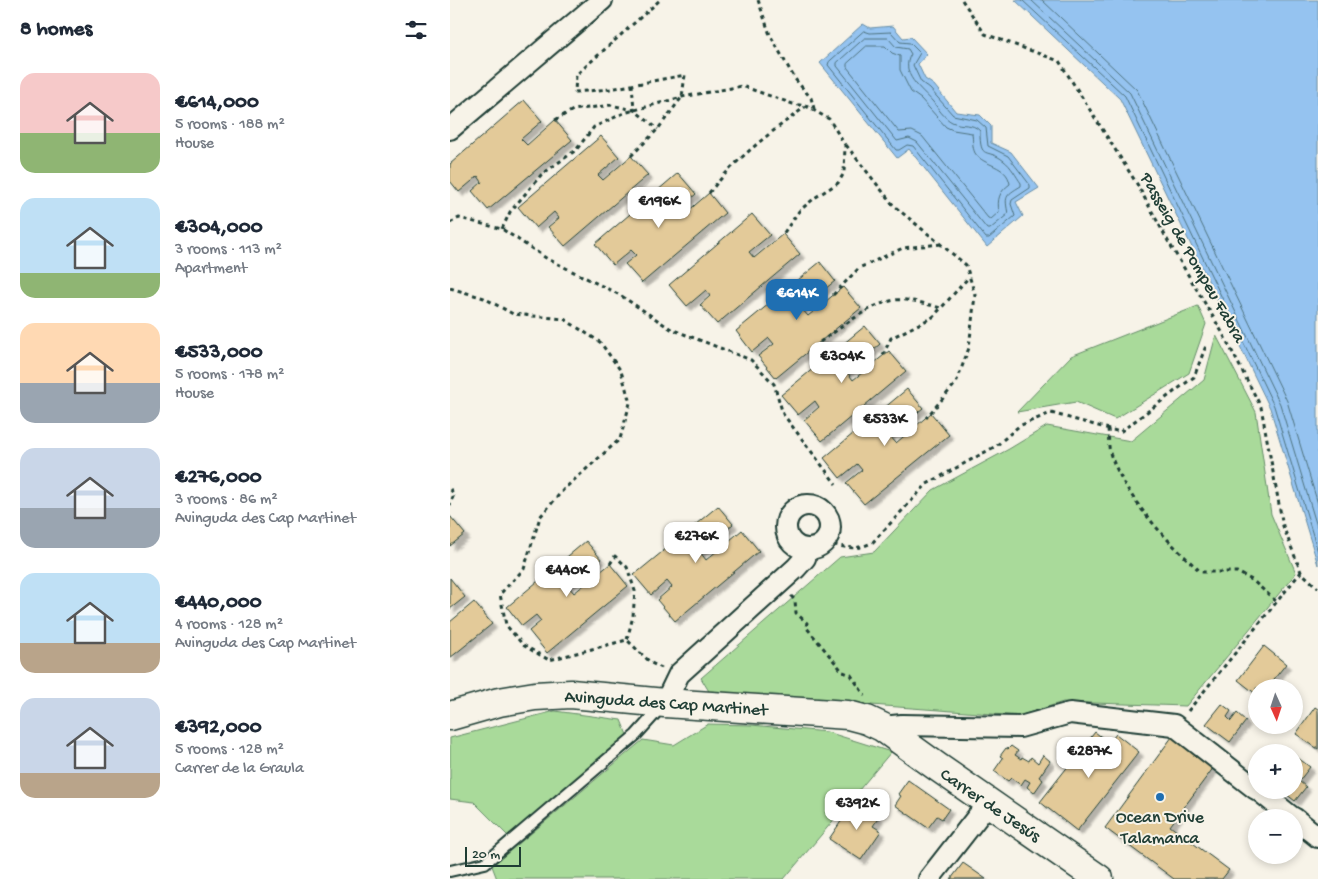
<!DOCTYPE html>
<meta charset="utf-8">
<style>
:root{--surface:#fff;--page:#f6f6f7;--text:#1f2937;--muted:#747a83;--accent:#1f6fb2}
body{margin:0;font-family:"Gochi Hand",sans-serif;background:var(--page);color:var(--text);height:100vh;display:flex;flex-direction:column;font-size:19px;white-space:nowrap}
*{box-sizing:border-box;margin:0}
p{font-size:16px;color:var(--muted)}
.icon{flex:none;width:28px;height:28px;fill:none;stroke:currentColor;stroke-width:2;stroke-linecap:round;stroke-linejoin:round}
.map{position:relative;flex:1;overflow:hidden}
.panel{display:flex;flex-direction:column;background:var(--surface);width:450px}
.panel>*{flex:none}
.needle{width:32px;rotate:177deg}
.tools{position:absolute;left:798px;top:679px;display:grid;gap:10px}
.tools a{display:grid;place-items:center;width:55px;height:55px;border-radius:50%;background:var(--surface);box-shadow:0 2px 8px #0003;font-size:25px}
.scale{position:absolute;left:15px;bottom:12px;width:56px;box-sizing:border-box;padding-left:5px;border:2px solid #1f3d34;border-top:0;font-size:14px;line-height:18px;white-space:nowrap;color:#1f3d34;-webkit-text-stroke:4px #f7f3e8;paint-order:stroke}
.price{position:absolute;translate:-50% -42px;padding:0 11px;border-radius:10px;background:#fff;color:#222;font-size:16px;line-height:32px;filter:drop-shadow(0 1px 2px #0008)}
.price::after{content:'';position:absolute;left:50%;top:30px;width:15px;height:11px;margin-left:-8px;background:inherit;clip-path:polygon(0 0,100% 0,50% 100%)}
.price.current{background:var(--accent);color:#fff}
ul{padding:0;list-style:none}
li{display:flex;align-items:center;gap:15px;height:125px;padding:0 20px}
li span{display:grid;place-items:center;flex:none;width:140px;height:100px;border-radius:15px;color:#555}
li>.icon{margin-inline-start:auto}
span .icon{width:60px;height:60px;fill:#fffc;stroke-width:1}
li b{font-size:21px}
h2{display:flex;justify-content:space-between;align-items:center;height:60px;padding:0 20px;font-size:21px}
main{display:flex;flex:1;min-height:0}
.map>svg:first-child{display:block}
.green{fill:#a9da9a;stroke:#648c67}
.water{fill:#95c3f0;stroke:#668da5}
.lines{fill:none;stroke-linecap:round;stroke-linejoin:round}
.shore{stroke:#4e737f;stroke-width:1}
.building{fill:#e3ca99;stroke:#1f3d34;filter:url(#shadow)}
.lane-casing{stroke:#1f3d34;stroke-width:14}
.street-casing{stroke:#1f3d34;stroke-width:24}
.secondary-casing{stroke:#1f3d34;stroke-width:31}
.path{stroke:#1f3d34;stroke-width:3;stroke-dasharray:4 4;stroke-linecap:butt}
.lane{stroke:#f7f3e8;stroke-width:10}
.street{stroke:#f7f3e8;stroke-width:20}
.secondary{stroke:#f7f3e8;stroke-width:28}
.poi-dot{fill:#1f6fb2;stroke:#f7f3e8;stroke-width:2}
.labels{text-anchor:middle;stroke-width:4;stroke-linejoin:round;paint-order:stroke}
.street-label{font-size:18px;fill:#1f3d34;stroke:#f7f3e8}
.poi-label{font-size:18px;fill:#1f3d34;stroke:#f7f3e8}
</style>
<main>
<section class="panel">
<h2>8 homes<svg class="icon" aria-label="filters" viewBox="0 0 24 24"><path d="M4 7h16M4 17h16"/><circle cx="9" cy="7" r="2"/><circle cx="15" cy="17" r="2"/></svg></h2>
<ul>
<li><span style="background:linear-gradient(#f6c9c9 60%,#8fb573 0)"><svg class="icon" aria-label="home" viewBox="0 0 24 24"><path d="M3 11l9-7 9 7M6 9v11h12V9"/></svg></span><div><b>€614,000</b><p>5 rooms · 188 m²</p><p>House</p></div></li>
<li><span style="background:linear-gradient(#bfe0f5 75%,#8fb573 0)"><svg class="icon" aria-label="home" viewBox="0 0 24 24"><path d="M3 11l9-7 9 7M6 9v11h12V9"/></svg></span><div><b>€304,000</b><p>3 rooms · 113 m²</p><p>Apartment</p></div></li>
<li><span style="background:linear-gradient(#ffd9b3 60%,#9aa5b1 0)"><svg class="icon" aria-label="home" viewBox="0 0 24 24"><path d="M3 11l9-7 9 7M6 9v11h12V9"/></svg></span><div><b>€533,000</b><p>5 rooms · 178 m²</p><p>House</p></div></li>
<li><span style="background:linear-gradient(#c9d6e8 60%,#9aa5b1 0)"><svg class="icon" aria-label="home" viewBox="0 0 24 24"><path d="M3 11l9-7 9 7M6 9v11h12V9"/></svg></span><div><b>€276,000</b><p>3 rooms · 86 m²</p><p>Avinguda des Cap Martinet</p></div></li>
<li><span style="background:linear-gradient(#bfe0f5 70%,#b9a48a 0)"><svg class="icon" aria-label="home" viewBox="0 0 24 24"><path d="M3 11l9-7 9 7M6 9v11h12V9"/></svg></span><div><b>€440,000</b><p>4 rooms · 128 m²</p><p>Avinguda des Cap Martinet</p></div></li>
<li><span style="background:linear-gradient(#c9d6e8 75%,#b9a48a 0)"><svg class="icon" aria-label="home" viewBox="0 0 24 24"><path d="M3 11l9-7 9 7M6 9v11h12V9"/></svg></span><div><b>€392,000</b><p>5 rooms · 128 m²</p><p>Carrer de la Graula</p></div></li>
</ul>
</section>
<div class="map">
<svg width="868" height="879" viewBox="0 0 868 879">
<defs>
<filter id="shadow"><feDropShadow dx="4.5" dy="4.5" stdDeviation="1" flood-color="#0004"/></filter>
</defs>
<rect width="100%" height="100%" fill="#f7f3e8"/>
<filter id="ink" filterUnits="userSpaceOnUse"><feTurbulence type="fractalNoise" baseFrequency=".02" numOctaves="2"/><feDisplacementMap in="SourceGraphic" scale="10" xChannelSelector="R" yChannelSelector="G"/><feConvolveMatrix kernelMatrix="1 2 1 2 8 2 1 2 1" color-interpolation-filters="sRGB"/></filter>
<g filter="url(#ink)">
<!-- green -->
<path class="green" d="M748,306L756,324L739,373L665,419L626,402L567,412L621,356Z
M766,335L806,412L821,514L846,573L736,706L613,702L569,716L260,693L251,678L390,557L424,552L483,490L559,449L597,426L681,441L754,380Z
M105,711L171,720L177,735L58,836L24,802L0,799V738Z
M258,724L301,725L377,732L441,752L334,879H47L42,866L193,740L224,745Z"/>
<!-- water -->
<path class="water" d="M565,0H868V565L820,408L670,99Z
M413,24L420,28L443,26L453,38L461,37L477,54L468,64L475,79L484,85L506,112L530,115L541,126V143L561,152L589,188L566,202L573,216L537,247L459,149L447,158L370,63Z"/>
<g class="lines">
<!-- shore -->
<path class="shore" d="M572,0L675,96L824,406L868,552
M581,0L680,93L830,404L868,530
M592,0L687,90L837,401L868,504
M414,31L420,33L441,32L450,42L460,43L470,53L463,65L471,82L480,89L503,115L527,120L536,128L538,146L558,156L580,185V188L562,200L561,204L565,216L539,238H536L463,146L457,145L449,150H446L378,65L379,62Z
M415,38H438L446,47L458,49L461,54C449,74 472,89 483,102C488,108 494,118 502,122C512,127 522,122 530,131C530,162 537,147 554,161C561,166 566,176 571,183V186C554,196 555,197 558,214L540,229H537L467,142L459,138L447,141L387,66V63Z
M417,46H435L442,53L450,56V70L461,92L471,99L496,127L503,130L522,133C523,140 522,147 525,153C534,167 557,164 560,184C549,192 547,199 549,212L541,219L538,218L472,136L462,131L449,132L397,67V64Z"/>
</g>
<!-- building -->
<path class="building" d="M74,100L92,121L71,139L77,145L105,120L122,140L38,210L22,191L32,182L28,176L9,192L0,181V164Z
M151,136L169,157L148,175L153,180L181,156L198,175L115,246L98,227L109,218L104,212L86,228L68,207Z
M228,173L246,194L225,212L230,218L259,193L275,213L192,283L175,264L186,255L181,250L163,265L145,244Z
M302,214L320,235L299,252L304,258L333,234L350,254L267,324L250,305L260,296L256,290L237,306L219,285Z
M370,262L385,281L351,308L358,316L393,287L411,308L326,378L308,356L324,344L319,338L302,352L286,331Z
M415,326L430,344L397,372L403,380L439,351L456,371L372,441L354,420L369,407L365,401L348,415L331,395Z
M457,389L473,408L439,435L446,443L481,413L499,435L414,504L396,483L412,470L407,464L390,478L374,458Z
M268,506L283,524L250,552L256,560L292,530L309,551L225,621L207,600L222,587L217,581L201,595L184,575Z
M0,516L15,534L0,546Z
M136,541L151,559L118,586L124,593L160,564L178,586L97,653L79,631L91,621L86,615L72,626L57,607Z
M0,578L15,597L0,609Z
M24,602L42,624L0,658V622Z
M814,646L836,664L817,688H806V694L788,680Z
M772,704L781,711L777,717L781,721L787,713L796,721L780,742L756,724Z
M865,707L868,709V749L846,734Z
M645,732L659,743L666,734L689,752L627,831L590,802Z
M722,737L764,767L720,826L779,870L772,879H724L655,828Z
M561,746L568,751L565,755L571,759L572,757L579,761L581,757L588,763L593,755L600,761L589,777L593,780L584,793L577,787L580,782L575,779L571,785L561,778L558,781L544,771L553,758L550,756L556,748L558,749Z
M844,755L860,767L849,781L856,787L845,801L831,790H844Z
M458,780L499,809L492,819L487,816L478,828L445,805L451,796L448,794Z
M405,801L429,817L423,826L431,831L411,860L379,839Z
M513,863L536,879H501Z"/>
<g class="lines">
<!-- lane casing -->
<g class="lane-casing">
<path id="lane" d="M0,871L35,863L186,735L213,705"/>
</g>
<!-- street casing -->
<g class="street-casing">
<path id="street" d="M0,129L152,0
M336 527a22 22 0 1 1 44 0a22 22 0 1 1-44 0Z
M215,703L229,674L346,568L355,558L358,549
M432,727L452,725L570,727L620,713L724,725L806,789
M808,790L843,818
M844,818L868,837
M479,879L539,802"/>
</g>
<!-- secondary casing -->
<g class="secondary-casing">
<path id="secondary" d="M0,716L49,702L85,696L121,694L215,703L398,715L417,720L432,727L486,766L649,879"/>
</g>
<!-- path -->
<path class="path" d="M308,0L320,35L345,79L361,98L365,112
M512,0L535,34L609,61L687,184L718,241L772,332L811,407L833,526L851,572L868,588
M182,84L184,110L208,129
M105,120L123,110L161,105L183,110
M396,145L444,206L516,265L525,295L519,348L506,383L476,418
M181,156L208,129L232,97L235,75L160,89L125,92L126,75L210,0
M259,193C286,158 320,133 355,107
M0,223L9,218L52,229L96,258L170,295L221,329L301,360L324,384L333,414L386,484
M52,229L60,212L91,175L126,150L144,127L174,113L232,97L292,86L343,104L356,106L379,119L395,145L394,173L388,183L366,197L349,211L333,234
M0,288L34,298L63,314L114,319L150,342L171,371L180,403L170,439L114,489L90,517L74,569L50,594L56,625L73,645L99,660L177,640L201,663L212,668
M383,295L409,268L453,248L491,244
M370,342C393,327 417,305 445,300C458,298 479,305 491,308
M433,355L441,338L483,317L519,277
M658,429C659,437 658,448 661,456C679,502 715,539 751,572H787L802,580L827,602
M0,489L4,494L0,505
M376,542C392,548 408,551 423,542L477,484L546,446L569,426L601,413L670,432L744,377L757,343
M160,564L165,556L177,567L185,591L183,616L177,640
M341,596L345,600L346,613L357,623L356,627L393,672L401,675L415,696
M738,711L851,572"/>
<!-- lane -->
<use href="#lane" class="lane"/>
<!-- street -->
<use href="#street" class="street"/>
<!-- secondary -->
<use href="#secondary" class="secondary"/>
</g>
</g>
<!-- markers -->
<circle class="poi-dot" cx="710" cy="797" r="5"/>
<g class="labels">
<!-- street labels -->
<g class="street-label">
<text transform="translate(744 257) rotate(60)" y="6">Passeig de Pompeu Fabra</text>
<text transform="translate(216 702) rotate(4)" y="6">Avinguda des Cap Martinet</text>
<text transform="translate(541 804) rotate(34)" y="6">Carrer de Jesús</text>
</g>
<!-- poi labels -->
<g class="poi-label">
<text x="710" y="822">Ocean Drive<tspan x="710" dy="21">Talamanca</tspan></text>
</g>
</g>
</svg>
<div class="tools">
<a><svg class="needle" viewBox="-14 -14 28 28"><path d="M0-13l5 13h-10z" fill="#e53935"/><path d="M0 13l5-13h-10z" fill="#747a83"/></svg></a>
<a>+</a>
<a>−</a>
</div>
<div class="scale">20 m</div>
<b class="price" style="left:209px;top:229px">€196K</b>
<b class="price current" style="left:347px;top:321px">€614K</b>
<b class="price" style="left:392px;top:384px">€304K</b>
<b class="price" style="left:435px;top:447px">€533K</b>
<b class="price" style="left:246px;top:564px">€276K</b>
<b class="price" style="left:117px;top:598px">€440K</b>
<b class="price" style="left:639px;top:779px">€287K</b>
<b class="price" style="left:407px;top:831px">€392K</b>
</div>
</main>
